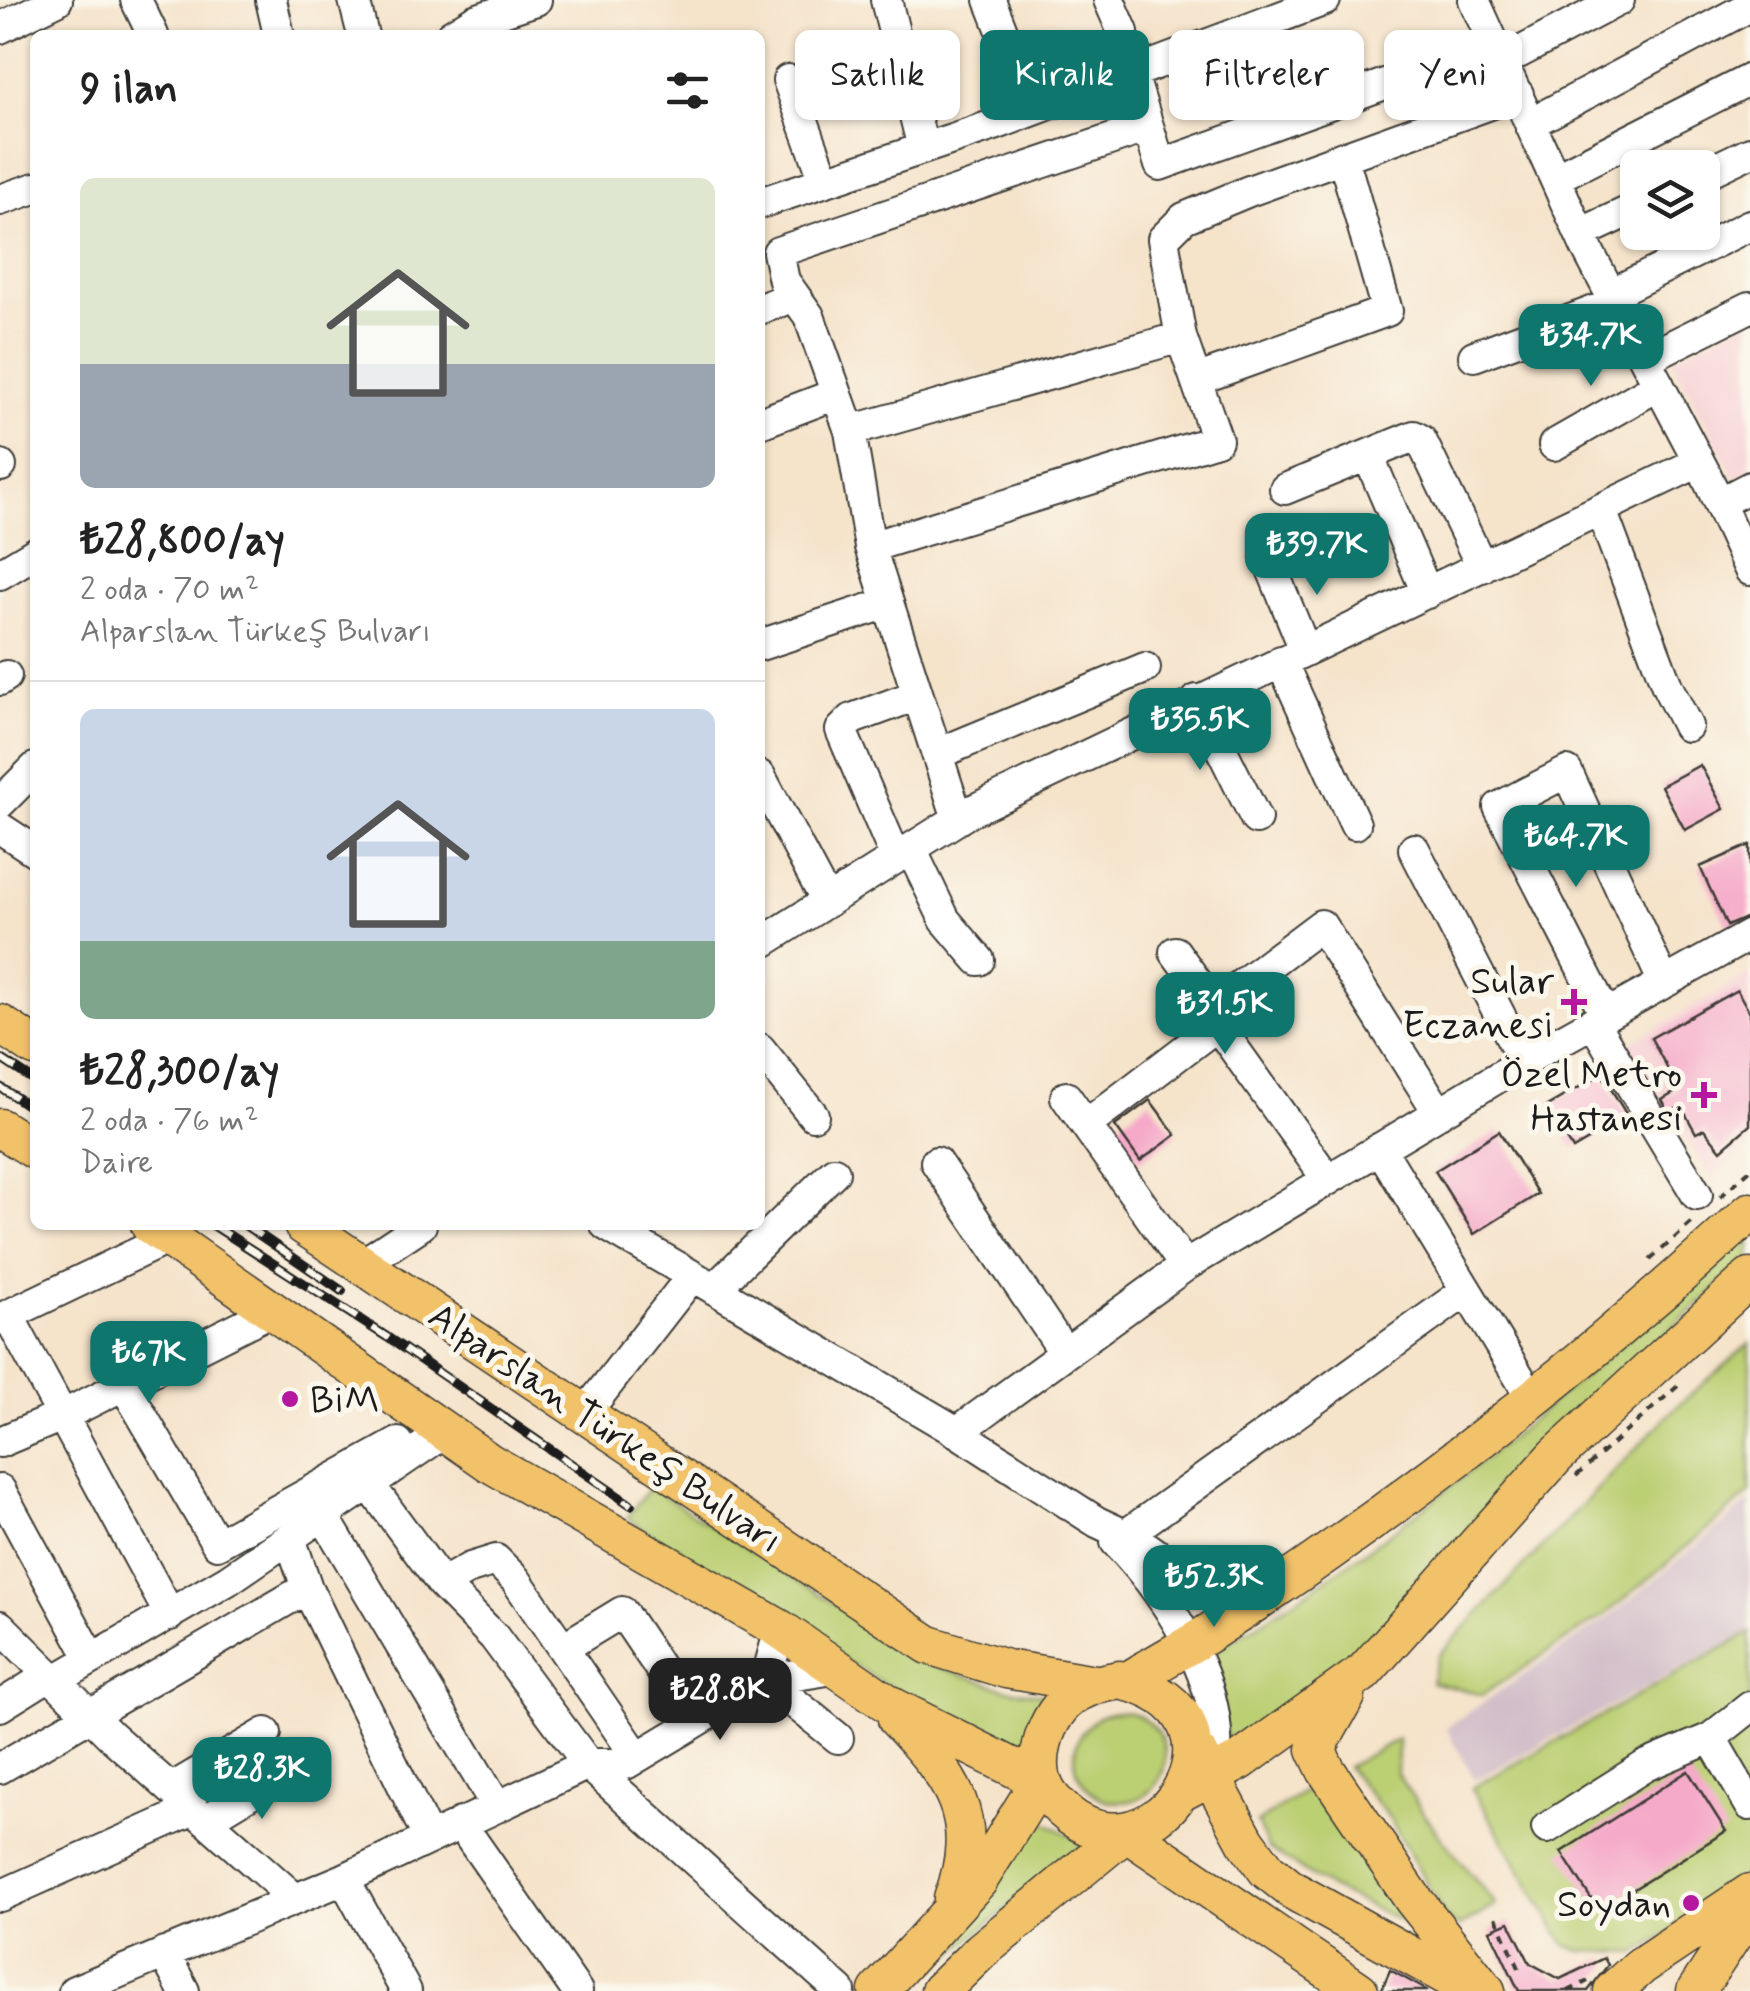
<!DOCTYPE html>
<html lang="tr">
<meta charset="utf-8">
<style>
:root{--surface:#fff;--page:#f2f2f2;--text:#222;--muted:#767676;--line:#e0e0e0;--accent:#0f766e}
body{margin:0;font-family:Mynerve,sans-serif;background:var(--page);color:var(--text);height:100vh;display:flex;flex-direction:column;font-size:38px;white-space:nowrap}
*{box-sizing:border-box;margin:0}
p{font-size:32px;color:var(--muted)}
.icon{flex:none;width:55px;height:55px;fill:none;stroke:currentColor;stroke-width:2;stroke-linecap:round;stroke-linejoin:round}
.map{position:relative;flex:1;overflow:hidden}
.sheet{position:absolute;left:30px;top:30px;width:735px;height:1200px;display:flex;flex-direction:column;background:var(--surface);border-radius:15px;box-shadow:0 2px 8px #0004}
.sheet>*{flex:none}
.guide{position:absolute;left:795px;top:30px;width:805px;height:90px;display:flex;gap:20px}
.buttons{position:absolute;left:1620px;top:150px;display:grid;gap:20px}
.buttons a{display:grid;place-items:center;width:100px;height:100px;border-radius:15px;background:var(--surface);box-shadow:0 2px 8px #0004;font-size:50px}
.price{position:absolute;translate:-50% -85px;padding:0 22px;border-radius:20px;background:var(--accent);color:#fff;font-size:32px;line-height:65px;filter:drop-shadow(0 2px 5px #0008)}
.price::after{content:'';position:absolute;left:50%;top:60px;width:30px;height:22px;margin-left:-15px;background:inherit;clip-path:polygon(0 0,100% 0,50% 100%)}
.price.current{background:#222;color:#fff}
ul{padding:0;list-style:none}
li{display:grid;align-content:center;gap:20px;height:530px;padding:0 50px}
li+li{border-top:2px solid var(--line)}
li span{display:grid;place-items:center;height:310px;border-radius:15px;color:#555}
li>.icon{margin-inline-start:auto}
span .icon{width:180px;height:180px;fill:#fffc;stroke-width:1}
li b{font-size:42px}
h2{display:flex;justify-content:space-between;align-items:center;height:120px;padding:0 50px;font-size:42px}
.pill{padding:0 35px;border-radius:15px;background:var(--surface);box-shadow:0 2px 8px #0004;font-size:35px;line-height:90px}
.pill.current{background:var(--accent);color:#fff}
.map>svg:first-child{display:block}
.built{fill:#f7cfd4}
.industrial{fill:#d2bdc8}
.green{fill:#bbcf73;stroke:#6c7648;stroke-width:2.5}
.building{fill:#f5aac9}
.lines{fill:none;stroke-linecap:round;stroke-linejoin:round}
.minor-casing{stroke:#3d3a36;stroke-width:34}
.major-casing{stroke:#3d3a36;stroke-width:41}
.path{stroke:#3d3a36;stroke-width:4;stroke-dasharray:8 8;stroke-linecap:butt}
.minor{stroke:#fff;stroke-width:30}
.major{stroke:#f2c26a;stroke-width:38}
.rail-casing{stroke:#1c1c1c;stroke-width:10}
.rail{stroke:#fbf7ec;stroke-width:6;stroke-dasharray:19;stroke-linecap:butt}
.poi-dot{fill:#b5179e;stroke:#fbf7ec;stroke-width:4}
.labels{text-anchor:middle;stroke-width:10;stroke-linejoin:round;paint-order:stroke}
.poi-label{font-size:38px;fill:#1c1c1c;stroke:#fbf7ec;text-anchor:end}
.street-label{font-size:38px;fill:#1c1c1c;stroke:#fbf7ec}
</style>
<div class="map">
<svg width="1750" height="1991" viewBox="0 0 1750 1991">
<rect width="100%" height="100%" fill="#fbf7ec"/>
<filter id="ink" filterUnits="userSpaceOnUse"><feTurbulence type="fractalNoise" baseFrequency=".01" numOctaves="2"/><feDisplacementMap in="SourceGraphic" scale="20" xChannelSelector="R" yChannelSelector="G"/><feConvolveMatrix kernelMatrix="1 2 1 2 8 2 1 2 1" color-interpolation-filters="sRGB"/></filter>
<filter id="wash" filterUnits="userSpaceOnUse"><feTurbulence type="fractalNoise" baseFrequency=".0048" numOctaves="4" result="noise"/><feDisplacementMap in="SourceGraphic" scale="40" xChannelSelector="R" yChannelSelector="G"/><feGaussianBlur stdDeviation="2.25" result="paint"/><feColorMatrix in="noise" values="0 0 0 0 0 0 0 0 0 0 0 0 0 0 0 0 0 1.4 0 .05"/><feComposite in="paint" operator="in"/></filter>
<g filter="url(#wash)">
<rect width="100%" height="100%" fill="#f5e3ca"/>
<!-- built -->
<path class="built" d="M1750,320V472L1735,479L1672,358Z
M1750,974V1145L1712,1179L1627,1045Z"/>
<!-- industrial -->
<path class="industrial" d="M1750,1501V1631L1475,1780L1446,1728L1613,1614Z"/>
<!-- green -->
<path class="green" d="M1750,1231V1258L1603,1391L1348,1665L1230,1749L1207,1655C1407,1539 1576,1382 1750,1231Z
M1750,1343V1493L1610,1611L1482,1695L1431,1682L1438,1656L1672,1411Z
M650,1487L930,1664L1006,1689L1054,1696L1020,1765L803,1635L627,1518Z
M1750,1633V1884L1636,1953L1581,1951L1565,1945L1472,1788Z
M1075 1757a45 45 0 1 1 90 0a45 45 0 1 1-90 0Z
M1398,1739L1397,1774L1436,1831L1496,1905L1459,1927L1445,1916L1390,1819L1347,1767Z
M1322,1779L1431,1935L1330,1888L1268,1848L1257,1823Z
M1034,1816L1084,1843L909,1991H903C960,1939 997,1883 1034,1816Z"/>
<g id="blocks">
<!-- building -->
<path class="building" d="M1700,765L1724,809L1685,830L1661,786Z
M1750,845V916L1727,926L1700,867Z
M1737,990L1750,1013V1125L1721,1150L1704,1129L1696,1133L1681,1106L1669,1113L1662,1100L1679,1090L1651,1038Z
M1602,1074L1628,1117L1573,1149L1547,1106Z
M1150,1100L1176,1135L1140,1161L1115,1126Z
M1499,1131L1538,1194L1474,1234L1435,1171Z
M1688,1771L1726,1831L1599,1911L1561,1852Z
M1509,1922L1530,1963L1560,1979L1604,1958L1608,1965L1588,1991H1519L1490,1930Z
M1390,1970L1428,1991H1381Z"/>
</g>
</g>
<g filter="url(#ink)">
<use href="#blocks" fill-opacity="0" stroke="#3d3a36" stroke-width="2.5"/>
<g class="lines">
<!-- minor casing -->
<g class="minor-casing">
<path id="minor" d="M136,0L153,35
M271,0L279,35
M354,0L363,35
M886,0L923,148
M990,0L1033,110
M1109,0L1123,32
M1474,0L1586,247L1705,473L1750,570
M0,28L57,0
M451,35L475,20L536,0
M1503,61L1619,0
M1132,74L1160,165L1496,44
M788,80L825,181
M1531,123L1750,6
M1702,175L1750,152
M1555,178L1750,79
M0,200L35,188
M760,203L997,124L1325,0
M1580,234L1638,207
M1611,294L1750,225
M760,309L792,297
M1474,356L1616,303
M1645,359L1750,307
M1196,380L1387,311L1343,157
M760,423L836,394
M850,431L1181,337
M1554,445L1659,385
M1368,455L1427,593
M0,466H1
M1285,489L1414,436L1421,440L1482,567
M1719,503L1750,487
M1601,510L1667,686L1687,726
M870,547L1217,440L1181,337L1163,239L1184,218L1249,191L1518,94
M1272,569L1305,650
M0,574L35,553
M760,645L888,603
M1281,661L1355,824
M0,680L6,676
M1197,700L1256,819
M937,754L1145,668
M760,776L827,902
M0,803L35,768
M958,819L870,547L850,431L809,316L784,281L778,252L1148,127
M0,828L35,851
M911,849L945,920L979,960
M1414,849L1524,1062
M896,858L841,730L852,719L917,695
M760,944L969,812L1699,462
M1213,1006L1321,925L1439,1113
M1606,1015L1499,807L1567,772L1664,983
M1593,1022L1697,1195
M1217,1025L1328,1180
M760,1049L813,1115
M1066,1097L1185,1266
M1086,1125L1224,1020L1175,952
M1380,1148L1533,1400
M936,1162L1065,1353
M606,1225L957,1432L1097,1522L1138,1541L1203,1587L1257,1601
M361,1265L421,1225
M714,1289L834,1172
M8,1315L170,1615
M0,1319L169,1238
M124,1385L217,1544L398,1443
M586,1412L692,1276
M957,1432L1185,1266L1543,1050L1750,935
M0,1442L62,1416L271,1311
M369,1484L442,1584L494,1637L588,1764H626L766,1680L780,1629
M0,1490L92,1659
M323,1515L497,1807
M290,1538L307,1588L429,1839
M1116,1542L1466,1291
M1116,1542C1169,1597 1235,1697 1211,1777
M442,1584L470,1568L496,1560L516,1580L637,1757
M0,1626L110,1735L295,1899
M563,1648L622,1612L696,1722
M766,1680L838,1738
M766,1680L839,1668
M54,1681L228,1580L445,1432
M0,1706L48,1676
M1711,1738L1750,1805
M0,1768L307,1588
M171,1789L266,1733
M206,1820L287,1771
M460,1823L577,1991
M1547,1828L1645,1766L1711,1738L1750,1707
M344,1879L406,1991
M0,1896L194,1809
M164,1953L184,1991
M74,1991L344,1879L588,1764L840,1991"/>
</g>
<!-- major casing -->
<g class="major-casing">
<path id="major" d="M0,1024L35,1047
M0,1128L35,1150
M150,1225L490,1463L780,1629L893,1707L1040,1781
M303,1225L929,1645L1006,1669L1095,1684
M1120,1680C1275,1714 1146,1906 1053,1800C1026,1771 1044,1712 1077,1693C1091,1685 1104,1683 1120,1680Z
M1127,1682C1154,1664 1184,1649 1212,1631C1402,1507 1583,1366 1750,1212
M1346,1696L1316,1749L1326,1770L1413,1899L1486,1991
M897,1719C952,1778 983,1816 953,1899
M1200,1756L1246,1841L1267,1870L1292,1890L1474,1991
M1183,1791L1240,1761L1364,1672L1556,1456L1750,1278
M878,1991L978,1881L1040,1781
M940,1991L981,1951L1126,1832L1359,1991
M1613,1991L1641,1966L1750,1893
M1696,1991L1734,1933L1750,1923"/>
</g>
<!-- path -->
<path class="path" d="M1720,1197L1750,1170
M1650,1260L1695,1220
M1576,1476L1680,1384
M1496,1917L1519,1968
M1568,1991L1588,1981"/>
<!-- minor -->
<use href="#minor" class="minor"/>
<!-- major -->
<use href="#major" class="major"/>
<!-- rail casing -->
<g class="rail-casing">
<path id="rail" d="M0,1058L35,1081
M0,1087L35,1110
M213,1225L387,1337L631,1505
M245,1225L342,1291"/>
</g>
<!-- rail -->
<use href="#rail" class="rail"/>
</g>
</g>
<!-- markers -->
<g class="poi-dot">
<path d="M1569 987h10v10h10v10h-10v10h-10v-10h-10v-10h10z"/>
<path d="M1699 1080h10v10h10v10h-10v10h-10v-10h-10v-10h10z"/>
<circle cx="290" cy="1399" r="10"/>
<circle cx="1691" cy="1903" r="10"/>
</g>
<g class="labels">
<!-- poi labels -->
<g class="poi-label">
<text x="1554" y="993">Sular<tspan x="1554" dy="44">Eczanesi</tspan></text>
<text x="1682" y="1086">Özel Metro<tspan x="1682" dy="44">Hastanesi</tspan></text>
<text x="310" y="1412" text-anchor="start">BiM</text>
<text x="1671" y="1916">Soydan</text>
</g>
<!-- street labels -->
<g class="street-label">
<text transform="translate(606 1427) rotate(34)" y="13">Alparslan Türkeş Bulvarı</text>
</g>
</g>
</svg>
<div class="buttons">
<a><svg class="icon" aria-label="layers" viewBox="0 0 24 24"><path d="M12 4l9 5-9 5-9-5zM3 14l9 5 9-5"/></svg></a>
</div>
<b class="price" style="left:1591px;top:389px">₺34.7K</b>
<b class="price" style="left:1317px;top:598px">₺39.7K</b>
<b class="price" style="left:1200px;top:773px">₺35.5K</b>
<b class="price" style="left:1576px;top:890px">₺64.7K</b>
<b class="price" style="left:1225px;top:1057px">₺31.5K</b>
<b class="price" style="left:149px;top:1406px">₺67K</b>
<b class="price" style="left:1214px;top:1630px">₺52.3K</b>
<b class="price current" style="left:720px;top:1743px">₺28.8K</b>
<b class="price" style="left:262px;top:1822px">₺28.3K</b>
<div class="guide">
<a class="pill">Satılık</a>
<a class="pill current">Kiralık</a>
<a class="pill">Filtreler</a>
<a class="pill">Yeni</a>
</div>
<section class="sheet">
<h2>9 ilan<svg class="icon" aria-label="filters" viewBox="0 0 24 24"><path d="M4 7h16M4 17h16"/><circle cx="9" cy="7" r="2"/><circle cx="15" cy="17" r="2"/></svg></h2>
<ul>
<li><span style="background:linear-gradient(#dfe7d0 60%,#9aa5b1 0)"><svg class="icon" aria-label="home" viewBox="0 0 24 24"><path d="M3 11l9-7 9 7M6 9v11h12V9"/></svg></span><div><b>₺28,800/ay</b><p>2 oda · 70 m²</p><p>Alparslan Türkeş Bulvarı</p></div></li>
<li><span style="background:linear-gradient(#c9d6e8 75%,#7fa58c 0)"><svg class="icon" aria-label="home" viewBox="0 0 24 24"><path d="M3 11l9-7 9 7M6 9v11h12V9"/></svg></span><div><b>₺28,300/ay</b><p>2 oda · 76 m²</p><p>Daire</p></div></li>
</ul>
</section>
</div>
